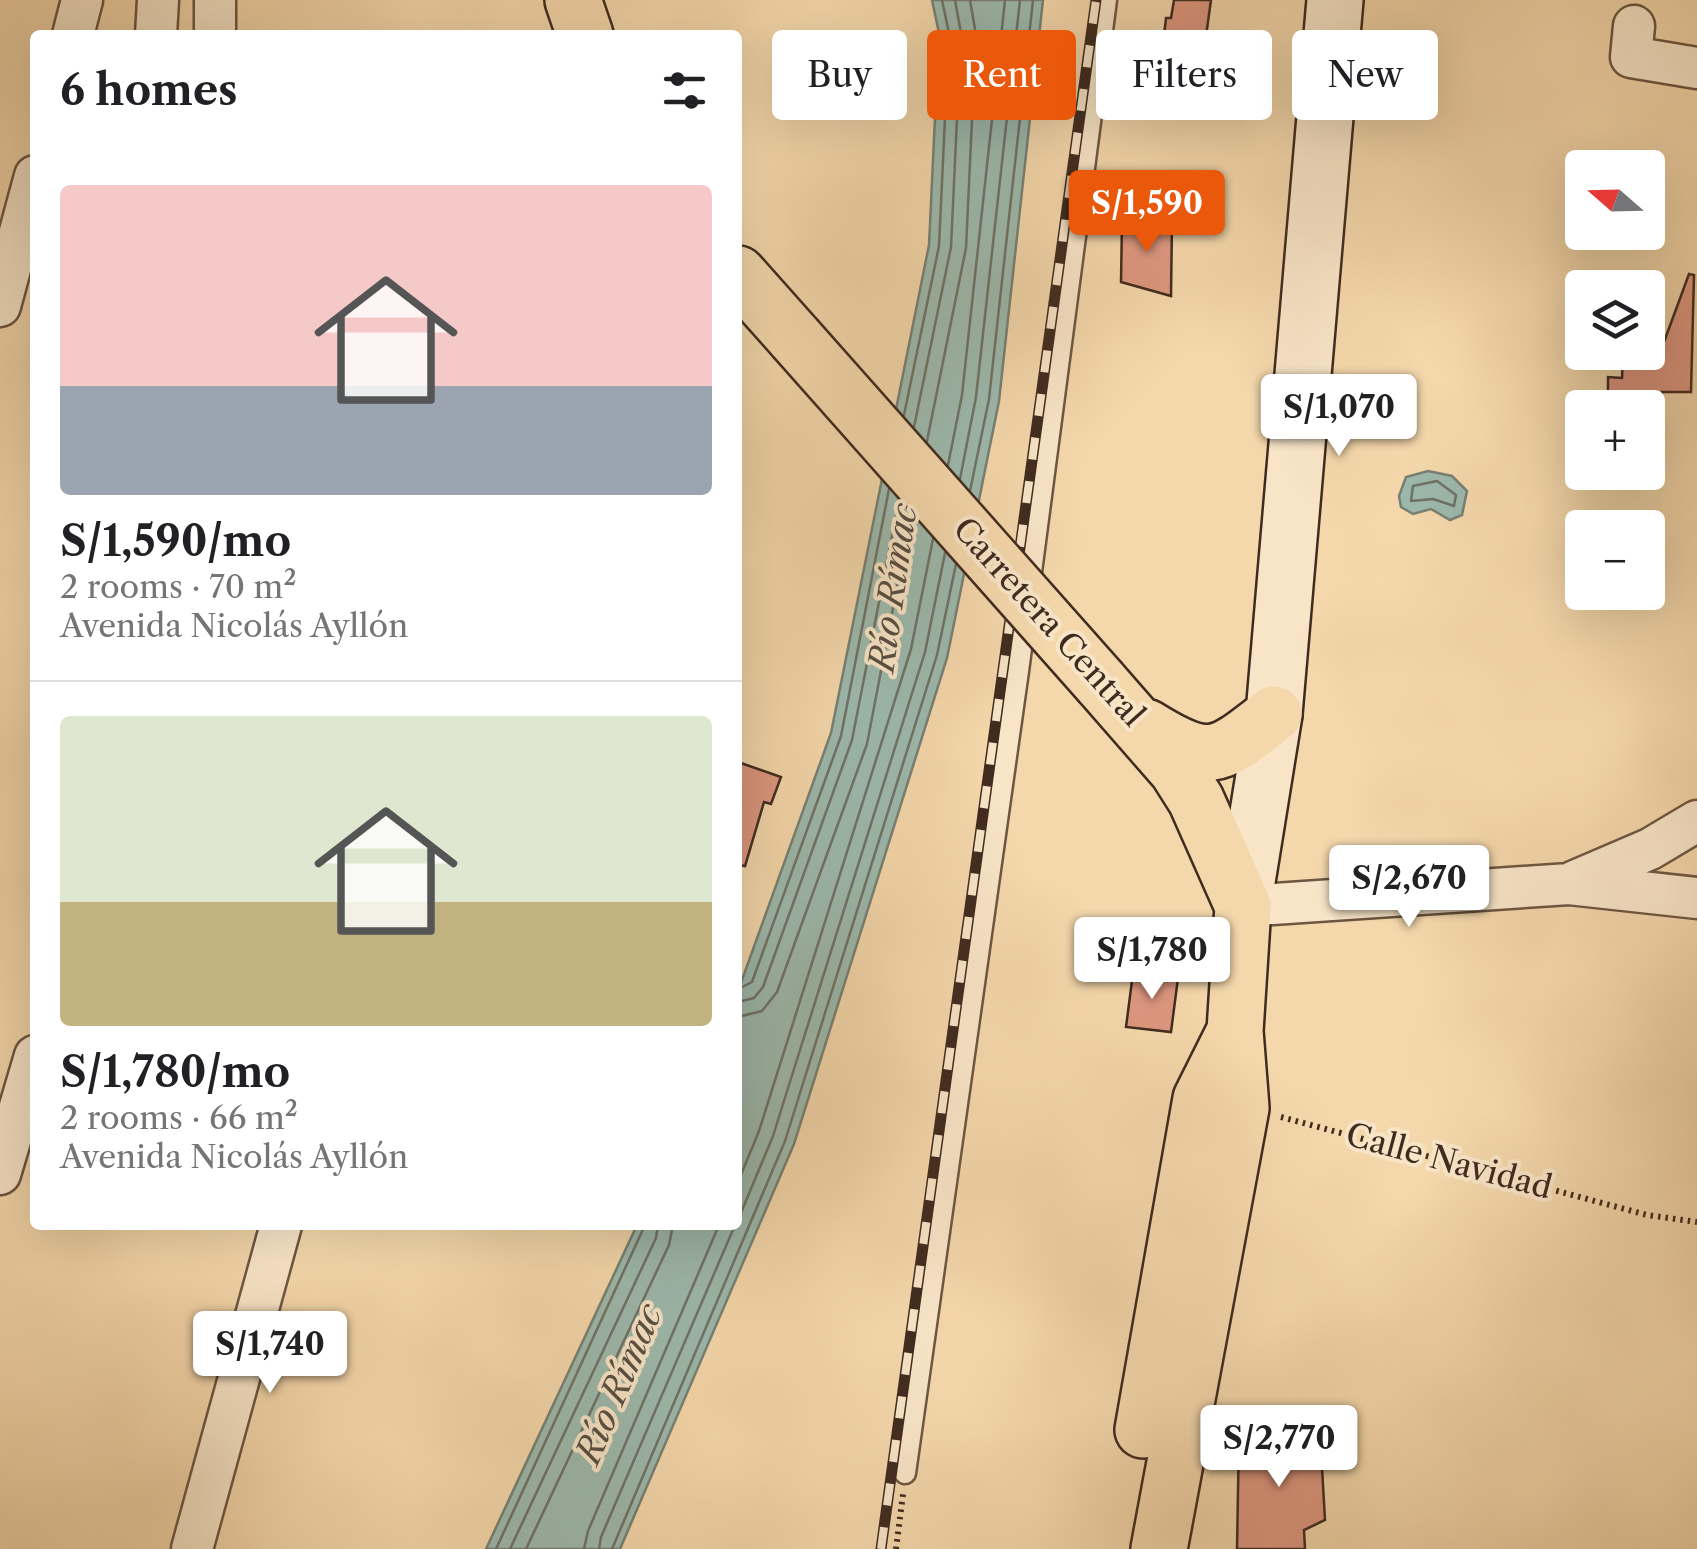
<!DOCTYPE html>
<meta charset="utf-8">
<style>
:root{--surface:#fff;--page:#f6f6f6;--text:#202124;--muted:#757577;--line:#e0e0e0;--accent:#ea580c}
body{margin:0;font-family:"Libre Caslon Text",serif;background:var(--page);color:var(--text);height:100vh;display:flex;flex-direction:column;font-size:38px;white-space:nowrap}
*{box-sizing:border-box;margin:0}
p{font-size:32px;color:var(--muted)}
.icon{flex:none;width:55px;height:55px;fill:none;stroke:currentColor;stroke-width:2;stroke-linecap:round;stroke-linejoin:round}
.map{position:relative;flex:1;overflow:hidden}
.drawer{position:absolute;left:30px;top:30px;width:712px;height:1200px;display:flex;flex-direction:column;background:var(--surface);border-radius:10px;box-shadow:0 10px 40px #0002}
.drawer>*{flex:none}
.hud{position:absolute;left:772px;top:30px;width:772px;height:90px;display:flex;gap:20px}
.needle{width:65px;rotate:290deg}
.controls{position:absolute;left:1565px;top:150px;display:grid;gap:20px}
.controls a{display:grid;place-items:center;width:100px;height:100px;border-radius:10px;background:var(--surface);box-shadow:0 10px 40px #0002;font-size:50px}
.price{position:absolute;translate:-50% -85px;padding:0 22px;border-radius:10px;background:#fff;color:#222;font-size:32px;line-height:65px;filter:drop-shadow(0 2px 5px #0008)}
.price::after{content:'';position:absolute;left:50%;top:60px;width:30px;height:22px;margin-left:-15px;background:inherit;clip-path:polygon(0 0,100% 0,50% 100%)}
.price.selected{background:var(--accent);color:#fff}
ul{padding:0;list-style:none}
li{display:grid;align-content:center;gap:20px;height:530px;padding:0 30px}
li+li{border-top:2px solid var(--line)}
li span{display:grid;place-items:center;height:310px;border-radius:10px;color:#555}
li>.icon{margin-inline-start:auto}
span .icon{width:180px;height:180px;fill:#fffc;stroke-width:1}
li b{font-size:42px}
h2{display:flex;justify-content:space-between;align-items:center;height:120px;padding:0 30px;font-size:42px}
.tag{padding:0 35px;border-radius:10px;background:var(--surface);box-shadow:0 10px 40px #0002;font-size:35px;line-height:90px}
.tag.selected{background:var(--accent);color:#fff}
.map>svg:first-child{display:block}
.water{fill:#9cb9ad;stroke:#778074;stroke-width:2.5}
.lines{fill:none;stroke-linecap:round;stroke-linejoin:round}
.shore{stroke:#6e7266;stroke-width:2.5}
.building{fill:#de9780;stroke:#402b1f;stroke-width:2.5}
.lane-casing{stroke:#6d5642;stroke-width:25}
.street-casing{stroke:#6d5642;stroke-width:45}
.secondary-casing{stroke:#402b1f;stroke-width:60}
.highway-casing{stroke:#402b1f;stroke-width:60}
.path{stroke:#402b1f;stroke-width:6;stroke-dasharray:2.5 5;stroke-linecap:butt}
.lane{stroke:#f8e5c8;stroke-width:20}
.street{stroke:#f8e5c8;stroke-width:40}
.secondary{stroke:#f8e5c8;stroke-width:55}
.highway{stroke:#f4d7ab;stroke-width:55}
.rail-casing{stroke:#402b1f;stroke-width:11}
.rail{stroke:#f8e5c8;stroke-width:8;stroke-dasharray:22;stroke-linecap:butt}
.highway-bridge-casing{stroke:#402b1f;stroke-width:60;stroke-linecap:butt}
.highway-bridge{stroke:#f4d7ab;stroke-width:55}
.labels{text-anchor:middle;stroke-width:8;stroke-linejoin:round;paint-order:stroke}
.street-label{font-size:32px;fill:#402b1f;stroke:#f8e5c8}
.water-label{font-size:35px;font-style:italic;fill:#574e42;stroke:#f8e5c8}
</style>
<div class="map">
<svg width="1697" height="1549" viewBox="0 0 1697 1549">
<rect width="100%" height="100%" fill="#f4d7ab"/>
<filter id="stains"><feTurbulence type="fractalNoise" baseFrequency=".002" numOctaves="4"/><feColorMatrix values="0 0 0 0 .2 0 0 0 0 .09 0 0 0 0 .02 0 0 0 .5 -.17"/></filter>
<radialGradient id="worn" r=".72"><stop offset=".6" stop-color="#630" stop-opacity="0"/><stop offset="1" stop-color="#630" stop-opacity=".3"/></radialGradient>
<!-- water -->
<path class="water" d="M932,0H1043L999,401L947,658L794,1144L620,1549H486L637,1225H738V991L831,733L929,245L939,33Z
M1428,471L1452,476L1467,491L1462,515L1450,520L1431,509L1413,514L1401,507L1399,496L1406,477Z"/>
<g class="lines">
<!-- shore -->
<path class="shore" d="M904,415L939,246L949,33L942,0
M914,427L951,247L961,33L955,0
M927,441L966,248L976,35L970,0
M948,465L962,395L1005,0
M960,479L976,397L1020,0
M1437,481L1456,495L1454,506L1433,499L1411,501L1413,486Z
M970,491L989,399L1033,0
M738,989L752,982L841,736L889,489
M738,1002L754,998L763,987L852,740L899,500
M738,1017L762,1011L777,992L867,744L911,514
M738,1182L759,1131L911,649L933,539
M738,1220L773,1136L925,652L945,553
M496,1549L645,1225
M510,1549L656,1238L658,1225
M526,1549L669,1245L673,1225
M584,1549L588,1531L719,1225
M599,1549L601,1537L735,1225
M612,1549L785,1141L937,655L956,564"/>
</g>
<!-- building -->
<path class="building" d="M1174,0H1211L1203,58L1162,53L1166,18H1171Z
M1122,221H1172L1171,296L1121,282Z
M1689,274L1694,275L1691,392H1662L1661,408H1608V377L1622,378L1623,352H1648V341L1664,342Z
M738,762L781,777L771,804L764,802L745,866L738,865Z
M1133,973L1178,978L1171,1032L1126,1027Z
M1320,1433L1325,1520L1304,1530L1305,1549H1237L1239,1435Z"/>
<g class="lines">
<!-- lane casing -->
<g class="lane-casing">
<path id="lane" d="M905,1473L1018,671L1106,0"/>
</g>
<!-- street casing -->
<g class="street-casing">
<path id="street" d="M1634,26L1631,57L1697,68
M73,35L82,0
M156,35L158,0
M215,35V0
M0,306L35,176
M1573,882L1650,849L1697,821
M1243,906L1569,884L1697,898
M0,1174L35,1056
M192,1549L281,1225"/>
</g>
<!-- secondary casing -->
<g class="secondary-casing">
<path id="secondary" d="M1243,906L1274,714L1335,0"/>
</g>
<!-- highway casing -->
<g class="highway-casing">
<path id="highway" d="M573,0L585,35
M738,274L795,338
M1101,683L1177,770L1196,800L1243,906L1235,1031L1241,1108L1159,1549
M1146,727C1210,767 1218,758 1274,714
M1143,1430L1201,1099L1235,1031"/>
</g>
<!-- path -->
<path class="path" d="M1281,1117L1647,1215L1697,1222
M896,1549L903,1494"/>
<!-- lane -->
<use href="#lane" class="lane"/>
<!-- street -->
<use href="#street" class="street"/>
<!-- secondary -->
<use href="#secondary" class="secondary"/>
<!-- highway -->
<use href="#highway" class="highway"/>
<!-- rail casing -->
<g class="rail-casing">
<path id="rail" d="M881,1549L1096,0"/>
</g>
<!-- rail -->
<use href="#rail" class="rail"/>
<!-- highway-bridge casing -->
<g class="highway-bridge-casing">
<path id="highway-bridge" d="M795,338L1101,683"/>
</g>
<!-- highway-bridge -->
<use href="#highway-bridge" class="highway-bridge"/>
</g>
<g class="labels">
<!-- street labels -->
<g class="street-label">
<text transform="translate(1049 622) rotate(48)" y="11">Carretera Central</text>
<text transform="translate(1449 1161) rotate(15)" y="11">Calle Navidad</text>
</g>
<!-- water labels -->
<g class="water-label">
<text transform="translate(893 588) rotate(-82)" y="12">Río Rímac</text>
<text transform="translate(619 1384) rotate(-67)" y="12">Río Rímac</text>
</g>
</g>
<rect width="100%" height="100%" filter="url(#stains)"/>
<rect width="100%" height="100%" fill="url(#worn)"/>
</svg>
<div class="controls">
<a><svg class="needle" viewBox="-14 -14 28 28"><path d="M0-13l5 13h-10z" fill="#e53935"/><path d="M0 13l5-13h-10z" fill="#757577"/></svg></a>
<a><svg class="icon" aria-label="layers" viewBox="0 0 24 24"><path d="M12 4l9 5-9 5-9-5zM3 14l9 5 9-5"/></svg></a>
<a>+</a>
<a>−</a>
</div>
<b class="price selected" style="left:1147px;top:255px">S/1,590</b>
<b class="price" style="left:1339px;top:459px">S/1,070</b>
<b class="price" style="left:1409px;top:930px">S/2,670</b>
<b class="price" style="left:1152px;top:1002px">S/1,780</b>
<b class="price" style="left:270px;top:1396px">S/1,740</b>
<b class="price" style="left:1279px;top:1490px">S/2,770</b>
<div class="hud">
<a class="tag">Buy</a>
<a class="tag selected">Rent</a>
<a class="tag">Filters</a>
<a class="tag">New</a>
</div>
<section class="drawer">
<h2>6 homes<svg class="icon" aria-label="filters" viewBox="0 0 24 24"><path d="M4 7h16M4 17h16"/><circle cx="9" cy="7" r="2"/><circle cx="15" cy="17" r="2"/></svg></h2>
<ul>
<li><span style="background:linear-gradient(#f6c9c9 65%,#9aa5b1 0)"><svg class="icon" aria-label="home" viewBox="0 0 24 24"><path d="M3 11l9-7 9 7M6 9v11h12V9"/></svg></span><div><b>S/1,590/mo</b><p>2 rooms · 70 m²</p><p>Avenida Nicolás Ayllón</p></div></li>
<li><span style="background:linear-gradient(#dfe7d0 60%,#c2b280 0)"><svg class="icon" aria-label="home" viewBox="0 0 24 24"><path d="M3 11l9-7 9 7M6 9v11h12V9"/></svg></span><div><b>S/1,780/mo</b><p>2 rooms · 66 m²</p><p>Avenida Nicolás Ayllón</p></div></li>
</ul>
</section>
</div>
